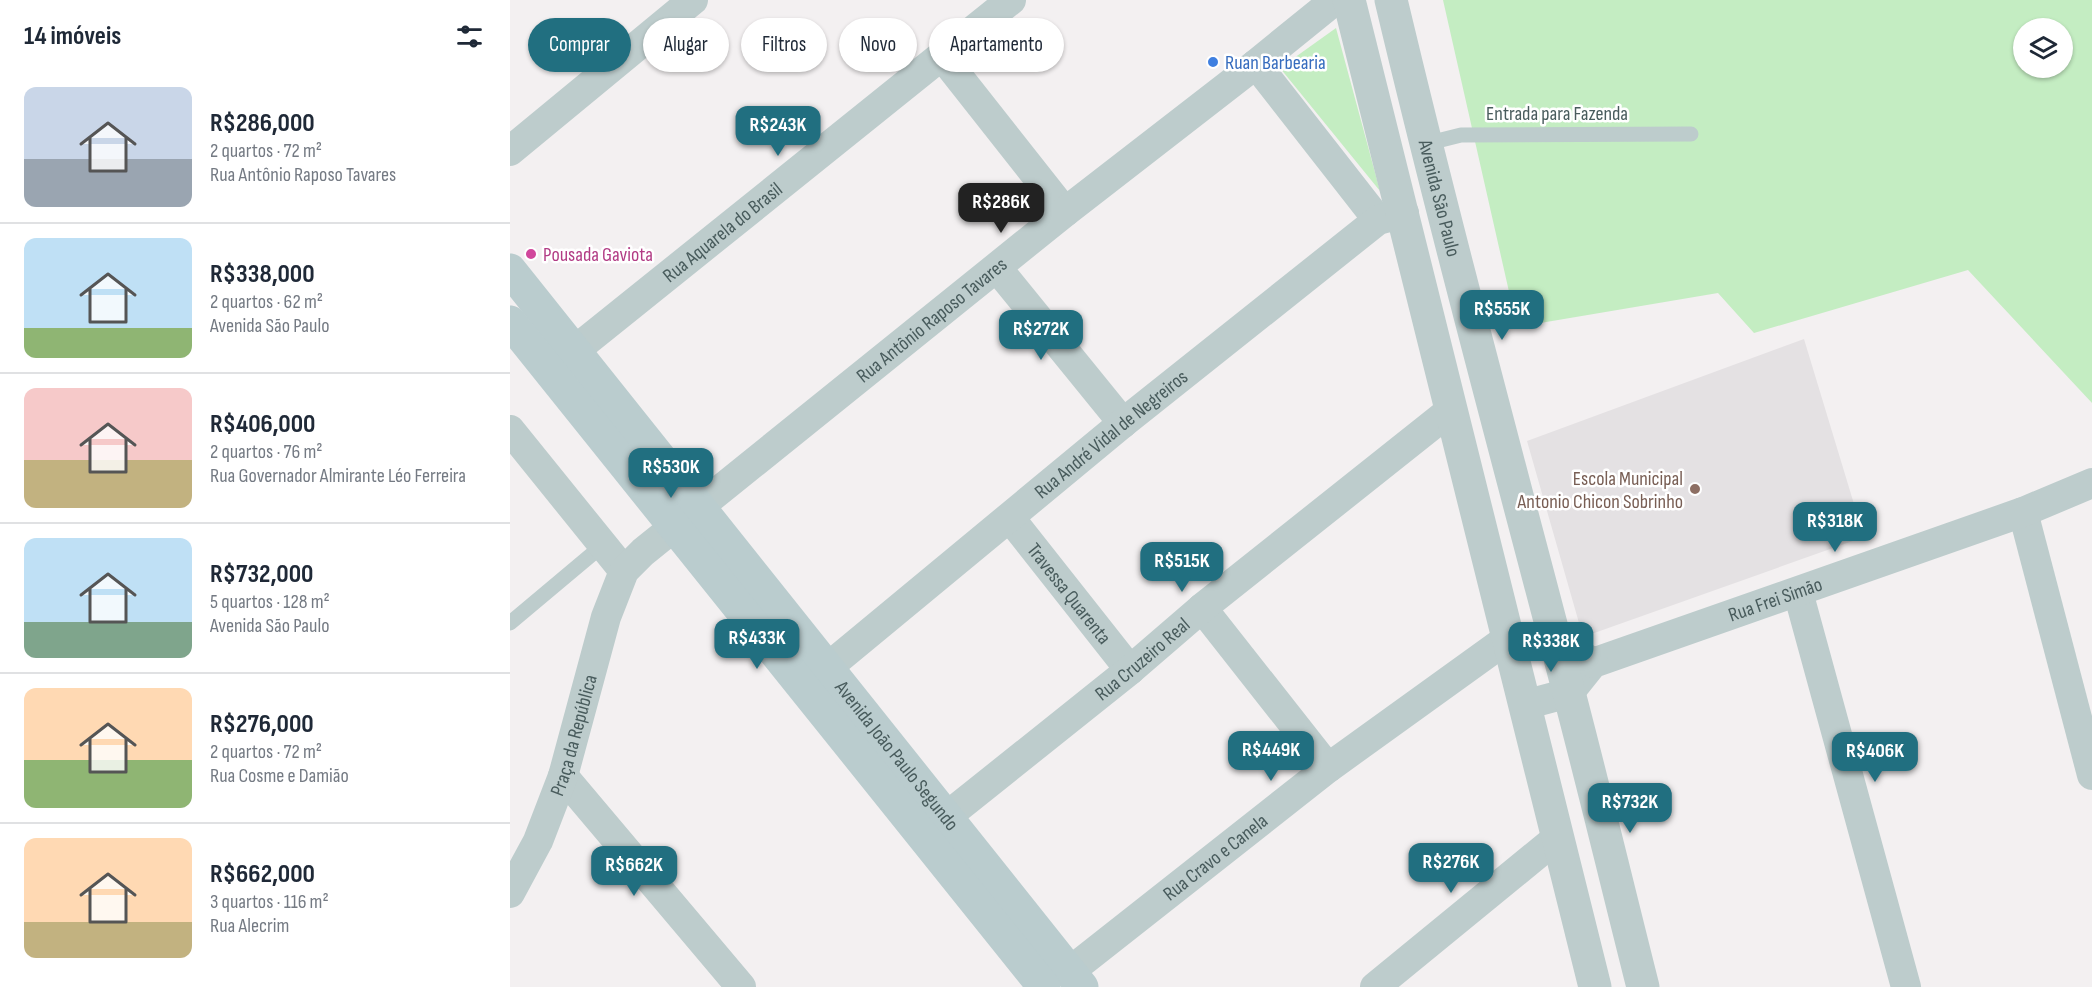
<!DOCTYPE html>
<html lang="pt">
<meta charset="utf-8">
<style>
:root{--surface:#fff;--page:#f6f6f7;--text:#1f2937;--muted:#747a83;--line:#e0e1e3;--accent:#216f80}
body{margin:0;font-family:"Sofia Sans Condensed",sans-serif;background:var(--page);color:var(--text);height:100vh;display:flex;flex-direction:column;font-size:22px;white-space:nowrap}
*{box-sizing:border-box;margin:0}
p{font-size:20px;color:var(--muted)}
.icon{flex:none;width:33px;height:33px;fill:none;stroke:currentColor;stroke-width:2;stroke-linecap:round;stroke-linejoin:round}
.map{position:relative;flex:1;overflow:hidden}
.panel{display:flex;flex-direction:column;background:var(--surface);width:510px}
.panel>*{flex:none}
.guide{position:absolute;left:18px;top:18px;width:570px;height:54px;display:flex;gap:12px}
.controls{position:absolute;left:1503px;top:18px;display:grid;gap:12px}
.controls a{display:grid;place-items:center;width:60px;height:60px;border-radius:50%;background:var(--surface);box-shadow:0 2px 4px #0004;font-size:30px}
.price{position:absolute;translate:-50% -51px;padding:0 14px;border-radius:12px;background:var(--accent);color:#fff;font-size:20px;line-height:39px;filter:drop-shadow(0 2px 3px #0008)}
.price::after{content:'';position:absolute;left:50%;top:36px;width:18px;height:14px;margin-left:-9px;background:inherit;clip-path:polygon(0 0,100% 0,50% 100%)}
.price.active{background:#222;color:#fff}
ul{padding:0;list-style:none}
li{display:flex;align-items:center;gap:18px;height:150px;padding:0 24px}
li+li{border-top:2px solid var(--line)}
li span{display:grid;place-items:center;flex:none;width:168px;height:120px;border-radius:12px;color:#555}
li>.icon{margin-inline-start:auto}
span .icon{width:72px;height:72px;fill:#fffc;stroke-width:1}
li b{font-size:26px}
h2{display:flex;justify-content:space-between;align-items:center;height:72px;padding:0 24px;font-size:26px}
.chip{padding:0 21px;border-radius:27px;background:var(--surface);box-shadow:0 2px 4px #0004;font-size:21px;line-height:54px}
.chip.active{background:var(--accent);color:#fff}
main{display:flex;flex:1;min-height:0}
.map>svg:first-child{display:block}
.education{fill:#e4e1e3}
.green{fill:#c4edc2;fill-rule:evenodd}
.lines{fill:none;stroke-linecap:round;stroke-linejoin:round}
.service{stroke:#bdcccc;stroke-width:15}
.minor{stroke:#bdcccc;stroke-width:30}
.tertiary{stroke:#bdcccc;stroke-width:33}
.secondary{stroke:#baccce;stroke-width:33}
.shop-dot{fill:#3f7fe0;stroke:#fff;stroke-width:2}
.hotel-dot{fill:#d1479c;stroke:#fff;stroke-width:2}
.education-dot{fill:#8d6e63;stroke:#fff;stroke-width:2}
.labels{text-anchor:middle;stroke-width:5;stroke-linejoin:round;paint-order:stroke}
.shop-label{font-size:20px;fill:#366cbe;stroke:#fff;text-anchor:start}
.street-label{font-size:20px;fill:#495c5d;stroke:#fff}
.hotel-label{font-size:20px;fill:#b23c85;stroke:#fff;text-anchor:start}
.education-label{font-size:20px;fill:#785e54;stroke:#fff;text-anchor:end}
</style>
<main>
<section class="panel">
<h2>14 imóveis<svg class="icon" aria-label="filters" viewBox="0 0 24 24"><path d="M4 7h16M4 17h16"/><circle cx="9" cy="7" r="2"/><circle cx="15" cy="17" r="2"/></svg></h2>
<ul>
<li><span style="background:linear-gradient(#c9d6e8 60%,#9aa5b1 0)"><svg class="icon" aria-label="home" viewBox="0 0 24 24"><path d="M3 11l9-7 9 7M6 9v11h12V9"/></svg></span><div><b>R$286,000</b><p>2 quartos · 72 m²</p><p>Rua Antônio Raposo Tavares</p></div></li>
<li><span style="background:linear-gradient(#bfe0f5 75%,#8fb573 0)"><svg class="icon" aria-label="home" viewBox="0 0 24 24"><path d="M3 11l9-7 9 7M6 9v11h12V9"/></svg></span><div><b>R$338,000</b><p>2 quartos · 62 m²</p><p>Avenida São Paulo</p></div></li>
<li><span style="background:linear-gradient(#f6c9c9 60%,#c2b280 0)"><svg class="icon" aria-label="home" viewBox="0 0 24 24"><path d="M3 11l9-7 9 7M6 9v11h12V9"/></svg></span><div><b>R$406,000</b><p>2 quartos · 76 m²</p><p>Rua Governador Almirante Léo Ferreira</p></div></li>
<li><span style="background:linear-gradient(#bfe0f5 70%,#7fa58c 0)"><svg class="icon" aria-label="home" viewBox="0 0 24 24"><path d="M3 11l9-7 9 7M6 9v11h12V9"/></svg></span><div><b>R$732,000</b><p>5 quartos · 128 m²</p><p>Avenida São Paulo</p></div></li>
<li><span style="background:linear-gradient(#ffd9b3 60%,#8fb573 0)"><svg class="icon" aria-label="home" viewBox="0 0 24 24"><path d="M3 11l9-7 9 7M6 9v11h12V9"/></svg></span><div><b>R$276,000</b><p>2 quartos · 72 m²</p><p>Rua Cosme e Damião</p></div></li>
<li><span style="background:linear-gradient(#ffd9b3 70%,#c2b280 0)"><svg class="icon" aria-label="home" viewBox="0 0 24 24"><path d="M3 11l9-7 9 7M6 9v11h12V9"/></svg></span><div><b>R$662,000</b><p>3 quartos · 116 m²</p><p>Rua Alecrim</p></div></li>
</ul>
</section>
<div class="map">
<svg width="1582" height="987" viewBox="0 0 1582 987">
<rect width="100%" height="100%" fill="#f3f0f1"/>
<!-- education -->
<path class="education" d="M1294,339L1354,537L1073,637L1017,441Z"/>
<!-- green -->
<path class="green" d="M933,0H1582V403L1458,270L1244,333L1208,293L1007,327ZM1514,28H1552V68H1514Z
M826,28L870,191L770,68Z"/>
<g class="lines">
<!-- service -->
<path class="service" d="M915,144L951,135L1181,134
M0,623L93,545"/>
<!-- minor -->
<g class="minor">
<path d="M432,56L555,212"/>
<path d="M746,64L868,220"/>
<path d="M0,151L183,0"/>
<path d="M487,268L613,423"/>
<path id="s1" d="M64,351L501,0"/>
<path d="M0,430L114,571"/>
<path d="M1513,512L1582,775"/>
<path id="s2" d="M500,518L620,670"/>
<path d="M1288,592L1396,987"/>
<path d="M692,608L818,768"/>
<path id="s3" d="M317,668L613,423L868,220L894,213"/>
<path id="s4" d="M1014,705L1059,693L1083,663L1513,512L1582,483"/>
<path d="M53,776L231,987"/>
<path id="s5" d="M436,817L620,670L692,608L941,410"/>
<path id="s6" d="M0,893L28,841L53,776L96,617L114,571L133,552L555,212L746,64L825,0"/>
<path id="s7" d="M559,972L818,768L997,639L1044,638L1083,663"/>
<path d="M865,987L1047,838"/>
</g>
<!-- tertiary -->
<g class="tertiary">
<path d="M839,0C923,328 1002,658 1085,987"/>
<path id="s8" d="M881,0C936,231 998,460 1058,689C1084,788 1108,888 1133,987"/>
</g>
<!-- secondary -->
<g class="secondary">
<path id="s9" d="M0,270L572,987"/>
<path d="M0,322L534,987"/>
</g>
</g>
<!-- markers -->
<circle class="shop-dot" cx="703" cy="62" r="6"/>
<circle class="hotel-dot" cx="21" cy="254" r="6"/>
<circle class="education-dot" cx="1185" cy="489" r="6"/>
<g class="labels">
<!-- shop labels -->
<g class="shop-label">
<text x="715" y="69">Ruan Barbearia</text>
</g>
<!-- street labels -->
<g class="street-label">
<text x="1047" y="120">Entrada para Fazenda</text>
<text dy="7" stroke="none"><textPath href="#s8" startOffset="204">Avenida São Paulo</textPath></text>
<text dy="7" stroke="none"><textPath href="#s1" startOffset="190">Rua Aquarela do Brasil</textPath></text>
<text dy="7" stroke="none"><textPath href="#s6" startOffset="740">Rua Antônio Raposo Tavares</textPath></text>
<text dy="7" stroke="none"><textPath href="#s3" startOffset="368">Rua André Vidal de Negreiros</textPath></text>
<text dy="7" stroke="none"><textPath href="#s2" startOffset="96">Travessa Quarenta</textPath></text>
<text dy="7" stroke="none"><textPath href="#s4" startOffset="278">Rua Frei Simão</textPath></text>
<text dy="7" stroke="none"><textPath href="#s5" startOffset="252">Rua Cruzeiro Real</textPath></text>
<text dy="7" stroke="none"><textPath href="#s6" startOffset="171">Praça da República</textPath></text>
<text dy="7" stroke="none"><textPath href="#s9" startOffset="621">Avenida João Paulo Segundo</textPath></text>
<text dy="7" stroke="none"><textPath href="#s7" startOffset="186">Rua Cravo e Canela</textPath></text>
</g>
<!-- hotel labels -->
<g class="hotel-label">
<text x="33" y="261">Pousada Gaviota</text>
</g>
<!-- education labels -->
<g class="education-label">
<text x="1173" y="485">Escola Municipal<tspan x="1173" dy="23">Antonio Chicon Sobrinho</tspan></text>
</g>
</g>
</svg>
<div class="controls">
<a><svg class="icon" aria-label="layers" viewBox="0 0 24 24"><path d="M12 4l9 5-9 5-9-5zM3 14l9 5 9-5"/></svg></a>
</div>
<b class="price" style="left:268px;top:157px">R$243K</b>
<b class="price active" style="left:491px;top:234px">R$286K</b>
<b class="price" style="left:992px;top:341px">R$555K</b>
<b class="price" style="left:531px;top:361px">R$272K</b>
<b class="price" style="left:161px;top:499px">R$530K</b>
<b class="price" style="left:1325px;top:553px">R$318K</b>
<b class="price" style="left:672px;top:593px">R$515K</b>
<b class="price" style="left:247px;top:670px">R$433K</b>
<b class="price" style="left:1041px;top:673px">R$338K</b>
<b class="price" style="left:761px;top:782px">R$449K</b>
<b class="price" style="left:1365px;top:783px">R$406K</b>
<b class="price" style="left:1120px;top:834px">R$732K</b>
<b class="price" style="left:941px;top:894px">R$276K</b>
<b class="price" style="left:124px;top:897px">R$662K</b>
<div class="guide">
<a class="chip active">Comprar</a>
<a class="chip">Alugar</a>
<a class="chip">Filtros</a>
<a class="chip">Novo</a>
<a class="chip">Apartamento</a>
</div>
</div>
</main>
